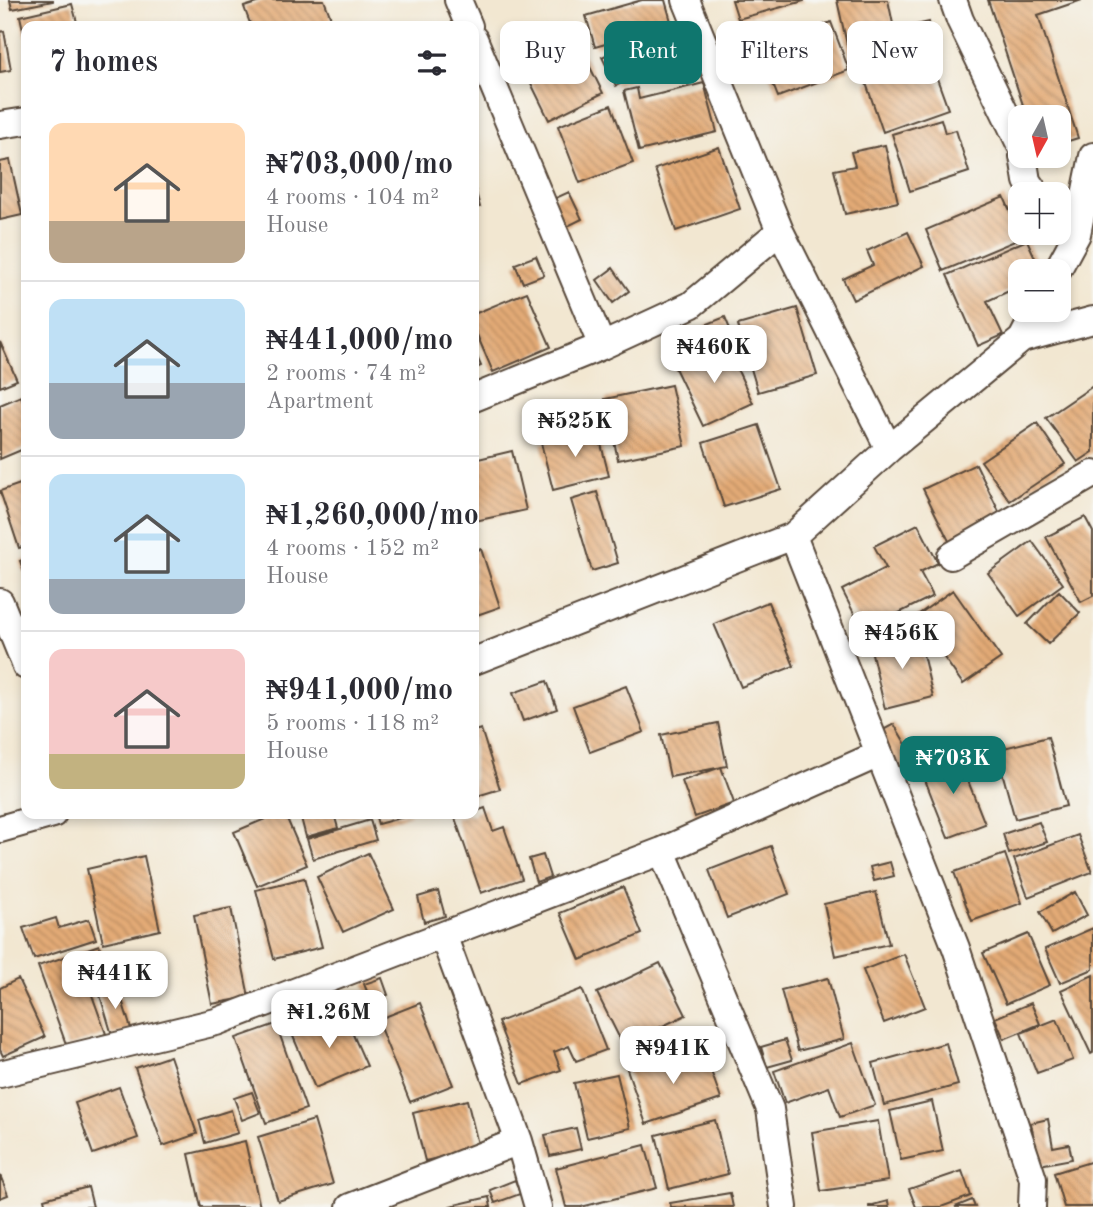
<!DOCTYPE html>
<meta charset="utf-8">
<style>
:root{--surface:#fff;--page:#f2f2f3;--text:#2b2b33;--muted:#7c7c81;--line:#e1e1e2;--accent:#0f766e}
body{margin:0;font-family:"Old Standard TT",serif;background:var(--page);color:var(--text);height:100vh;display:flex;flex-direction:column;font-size:26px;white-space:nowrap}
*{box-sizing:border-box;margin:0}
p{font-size:23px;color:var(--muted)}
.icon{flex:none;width:38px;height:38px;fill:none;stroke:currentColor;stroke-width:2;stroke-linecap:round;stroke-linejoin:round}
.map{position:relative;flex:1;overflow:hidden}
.panel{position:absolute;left:21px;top:21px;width:458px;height:798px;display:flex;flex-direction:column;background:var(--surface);border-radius:14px;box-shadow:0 4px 10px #0003}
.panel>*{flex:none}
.banner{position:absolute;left:500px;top:21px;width:486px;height:63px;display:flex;gap:14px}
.needle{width:46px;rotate:188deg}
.controls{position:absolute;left:1008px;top:105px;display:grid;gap:14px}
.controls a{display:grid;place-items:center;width:63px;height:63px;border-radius:14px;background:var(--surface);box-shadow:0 4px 10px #0003;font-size:35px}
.price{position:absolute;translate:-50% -60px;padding:0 16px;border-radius:14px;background:#fff;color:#222;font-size:23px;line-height:46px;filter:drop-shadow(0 2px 4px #0008)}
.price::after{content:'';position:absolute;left:50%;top:42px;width:21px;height:16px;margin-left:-10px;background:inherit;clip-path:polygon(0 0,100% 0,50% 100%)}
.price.current{background:var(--accent);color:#fff}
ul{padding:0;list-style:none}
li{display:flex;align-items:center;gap:21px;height:175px;padding:0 28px}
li+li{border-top:2px solid var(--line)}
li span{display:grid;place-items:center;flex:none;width:196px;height:140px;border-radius:14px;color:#555}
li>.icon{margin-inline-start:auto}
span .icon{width:84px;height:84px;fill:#fffc;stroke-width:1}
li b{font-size:30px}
h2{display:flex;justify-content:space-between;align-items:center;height:84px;padding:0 28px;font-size:30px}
.chip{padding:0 24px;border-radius:14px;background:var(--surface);box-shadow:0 4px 10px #0003;font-size:24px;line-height:63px}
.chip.current{background:var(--accent);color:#fff}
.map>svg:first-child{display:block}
.building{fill:url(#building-back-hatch)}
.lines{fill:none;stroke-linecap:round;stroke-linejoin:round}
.minor-casing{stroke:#564639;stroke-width:30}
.minor{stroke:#fff;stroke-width:26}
</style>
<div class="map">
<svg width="1093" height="1207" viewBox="0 0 1093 1207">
<defs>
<pattern id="building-back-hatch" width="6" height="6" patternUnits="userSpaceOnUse" patternTransform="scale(1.75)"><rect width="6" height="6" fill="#e3aa76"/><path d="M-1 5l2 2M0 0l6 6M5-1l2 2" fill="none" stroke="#b98b60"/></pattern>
</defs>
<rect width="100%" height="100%" fill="#f6f6f2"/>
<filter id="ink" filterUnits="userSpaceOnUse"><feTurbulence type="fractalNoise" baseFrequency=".0143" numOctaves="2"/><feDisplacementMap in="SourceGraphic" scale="14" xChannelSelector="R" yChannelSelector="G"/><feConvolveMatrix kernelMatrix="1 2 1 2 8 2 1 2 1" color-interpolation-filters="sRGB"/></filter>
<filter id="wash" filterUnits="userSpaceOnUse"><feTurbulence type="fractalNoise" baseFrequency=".00686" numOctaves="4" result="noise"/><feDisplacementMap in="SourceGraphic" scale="28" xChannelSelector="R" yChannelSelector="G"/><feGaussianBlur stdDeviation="1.57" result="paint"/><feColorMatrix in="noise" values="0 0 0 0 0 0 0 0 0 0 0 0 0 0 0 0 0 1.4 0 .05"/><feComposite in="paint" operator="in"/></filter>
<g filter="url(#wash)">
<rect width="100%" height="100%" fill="#f2e7d1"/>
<g id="blocks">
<!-- building -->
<path class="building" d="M10,0H53V1L12,9Z
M266,0H324L334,26H251L244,7Z
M642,0H665L672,25L595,47L586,16Z
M732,0H804V1L738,19Z
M837,0H888L898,48L850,58Z
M988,0H1082L1038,15L1078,138L1059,144V117H1027Z
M72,4L78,26H26L25,39L20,16Z
M831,22L849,70L778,97L759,49Z
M929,22L932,38L911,42L908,27Z
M4,31L11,70L0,72V32Z
M651,33L665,61L616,86L602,57Z
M579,45L603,93L549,120L525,71Z
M930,59L948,109L883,132L866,83Z
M704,83L717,132L639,151L624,91L637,88L639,99Z
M611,105L633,163L580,183L558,126Z
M941,119L945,133L956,130L969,172L910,191L892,134Z
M885,145L898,202L845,214L834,170L855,166L851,152Z
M719,147L740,209L676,231L655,169Z
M10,160L22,215L0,220V162Z
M474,185L480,207L474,208Z
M569,192L582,219L560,230L547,202Z
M1004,197L1022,238L943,271L926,230Z
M908,232L924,266L853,300L843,279L873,265L867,251Z
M1027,240L1041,271H1020V286L987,301L1003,335L978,346L947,275Z
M536,256L544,275L523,283L515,264Z
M613,268L629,291L613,303L597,280Z
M527,292L551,347L493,372L474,328V314Z
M797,308L817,375L758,392L738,325Z
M725,317L732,334L712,342L705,325Z
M0,342L17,380L0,387Z
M726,345L753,403L703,426L675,368Z
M474,350L481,366L474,369Z
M671,385L685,446L618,460L605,399Z
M1093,386V452L1078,462L1046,418Z
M21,396L26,408V448L0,459V405Z
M1037,423L1065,464L1010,501L981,461Z
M759,425L781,489L724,507L703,443Z
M597,428L609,476L553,490L541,443Z
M512,451L526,510L475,521L474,460Z
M976,464L1003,520L951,545L923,489Z
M26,482V546L19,548L0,491Z
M597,492L618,563L592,571L571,500Z
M1085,517L1093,532V596L1081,602L1046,537Z
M918,524L938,563L920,572L933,596L863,631L842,590L886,568L874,546Z
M1032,541L1063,584L1019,616L988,573Z
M481,549L500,607L474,616V551Z
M26,559V578L20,561Z
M953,590L1001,658L963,684L915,617Z
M1059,591L1080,613L1048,644L1027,624Z
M768,602L794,666L741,687L714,624Z
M918,633L933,697L885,709L870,645Z
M547,681L557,709L523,721L513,693Z
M626,686L644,732L590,752L573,706Z
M718,723L727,766L670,777L661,735Z
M894,724L917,763L897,774L874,735Z
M481,729L500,789L474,797V731Z
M1048,737L1066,806L1015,819L996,750Z
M957,753L985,824L948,838L920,767Z
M721,767L734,803L695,817L682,781Z
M485,808L493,831L504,827L522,879L481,893L455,818L468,814H474V812Z
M277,814H285L307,865L257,886L234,832Z
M300,814H334L338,828L306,837Z
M339,814H359V815L340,818Z
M375,814H411V815L378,824Z
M370,820L376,840L313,859L307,839Z
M1039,822L1047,842L1009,854L1003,834Z
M1078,835L1092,872L1028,897L1014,859Z
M771,846L789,894L727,918L709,870Z
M368,853L394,909L343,932L317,877Z
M1005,854L1022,903L972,921L954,872Z
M543,855L550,877L536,882L529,859Z
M144,856L160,930L103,943L87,869Z
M890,862L894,876L874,881L870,867Z
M304,878L322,947L274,959L256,890Z
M623,887L642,934L580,960L560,913Z
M438,891L445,916L424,922L418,897Z
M876,892L889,944L835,956L824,904Z
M1075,892L1087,915L1052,934L1040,912Z
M231,908L249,997L212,1004L194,915Z
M56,918L59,928L89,919L96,939L34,959L23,928Z
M1093,928V969L1060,983L1045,949Z
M1028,934L1050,985L1006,1004L983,953Z
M99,945L111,976L88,984L106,1034L67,1047L38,966Z
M904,954L925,1007L884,1023L863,970Z
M660,963L686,1015L623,1045L597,993Z
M1093,975V1053L1091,1054L1061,990Z
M382,978L388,995L371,1001L364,984Z
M828,978L844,1039L798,1051L781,990Z
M18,979L45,1037L3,1056L0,1050V988Z
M118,987L131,1029L112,1035L99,992Z
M582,989L606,1050L576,1061L569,1046L554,1052L561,1070L522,1084L498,1022Z
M420,1003L453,1085L410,1102L377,1020Z
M1031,1003L1040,1024L1004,1039L995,1018Z
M343,1012L367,1066L315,1088L292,1034Z
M1057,1019L1073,1060L1037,1073L1021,1033Z
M276,1024L306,1109L266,1123L236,1038Z
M785,1040L792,1060L767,1067L761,1047Z
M853,1043L875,1105L840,1117L829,1087L785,1103L774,1071Z
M946,1043L958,1085L884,1105L873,1063Z
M687,1049L691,1062L706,1057L721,1099L646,1124L627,1069Z
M170,1056L197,1134L163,1146L135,1068Z
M617,1074L630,1128L587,1138L574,1083Z
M119,1087L138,1138L93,1154L75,1103Z
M252,1092L260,1113L242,1120L234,1098Z
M467,1100L479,1148L425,1161L413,1113Z
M932,1101L943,1151L901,1160L890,1111Z
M231,1110L238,1133L205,1143L199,1120Z
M1048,1119L1053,1147L1069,1144L1072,1159L1039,1165L1031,1123Z
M314,1120L333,1184L278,1201L258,1137Z
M715,1120L728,1174L669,1189L656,1135Z
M878,1121L888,1181L821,1191L812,1132Z
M576,1128L581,1149L550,1156L545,1135Z
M245,1141L260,1207H201L189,1154Z
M645,1145L657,1188L581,1207H566L556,1168Z
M1093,1161V1207H1064L1054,1173Z
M962,1171L971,1196L941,1207H916L909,1189Z
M0,1175L8,1195L0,1198Z
M515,1180L520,1194L495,1203L490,1190Z
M88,1187L93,1207H46L44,1199Z
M730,1193L733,1207H671L670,1203Z
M489,1197L491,1207H450V1206Z
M972,1200L975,1207H955Z
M888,1201L889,1207H869V1206Z"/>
</g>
</g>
<g filter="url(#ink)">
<use href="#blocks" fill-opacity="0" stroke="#564639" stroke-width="2"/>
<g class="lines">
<!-- minor casing -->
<g class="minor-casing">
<path id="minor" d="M458,0L469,26
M686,0L780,231L889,449
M953,0L960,20L1020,144
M474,39L602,346
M0,125L26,121
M1023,156L1027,181L1036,194
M1057,271L1077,234L1093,156
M1022,339L1037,310
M474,398L602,346L691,305L780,231
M793,536L956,948L1033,1179L1032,1207
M951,556L1093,474
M0,602L26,666
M474,661L793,536L889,449L1022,339L1093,320
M0,829L53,814
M662,851L770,1109L784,1207
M443,935L519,1141L538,1207
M0,1074L216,1022L662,851L879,754
M350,1207L519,1141"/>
</g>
<!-- minor -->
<use href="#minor" class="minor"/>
</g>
</g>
</svg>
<div class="controls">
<a><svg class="needle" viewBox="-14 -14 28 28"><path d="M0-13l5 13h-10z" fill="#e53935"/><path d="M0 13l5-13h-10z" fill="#7c7c81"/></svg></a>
<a>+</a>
<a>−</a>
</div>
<b class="price" style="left:714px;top:385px">₦460K</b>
<b class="price" style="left:575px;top:459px">₦525K</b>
<b class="price" style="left:902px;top:671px">₦456K</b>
<b class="price current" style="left:953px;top:796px">₦703K</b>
<b class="price" style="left:115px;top:1011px">₦441K</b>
<b class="price" style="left:329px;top:1050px">₦1.26M</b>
<b class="price" style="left:673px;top:1086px">₦941K</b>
<div class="banner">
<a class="chip">Buy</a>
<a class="chip current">Rent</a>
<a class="chip">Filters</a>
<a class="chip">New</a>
</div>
<section class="panel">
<h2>7 homes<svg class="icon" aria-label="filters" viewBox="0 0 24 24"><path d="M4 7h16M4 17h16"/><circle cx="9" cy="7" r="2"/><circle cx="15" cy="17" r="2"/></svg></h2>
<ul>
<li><span style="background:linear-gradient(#ffd9b3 70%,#b9a48a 0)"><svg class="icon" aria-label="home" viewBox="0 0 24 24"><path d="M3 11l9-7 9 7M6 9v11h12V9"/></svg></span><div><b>₦703,000/mo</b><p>4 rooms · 104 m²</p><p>House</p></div></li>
<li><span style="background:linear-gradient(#bfe0f5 60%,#9aa5b1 0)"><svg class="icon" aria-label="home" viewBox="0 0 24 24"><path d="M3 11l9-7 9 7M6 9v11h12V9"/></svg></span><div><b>₦441,000/mo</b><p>2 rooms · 74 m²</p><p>Apartment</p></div></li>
<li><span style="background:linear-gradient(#bfe0f5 75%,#9aa5b1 0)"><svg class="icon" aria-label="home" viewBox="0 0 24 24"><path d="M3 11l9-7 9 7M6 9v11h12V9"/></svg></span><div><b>₦1,260,000/mo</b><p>4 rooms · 152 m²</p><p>House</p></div></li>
<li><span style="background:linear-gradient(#f6c9c9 75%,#c2b280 0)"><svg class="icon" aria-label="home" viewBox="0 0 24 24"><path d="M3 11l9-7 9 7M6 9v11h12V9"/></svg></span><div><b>₦941,000/mo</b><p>5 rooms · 118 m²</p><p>House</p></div></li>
</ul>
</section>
</div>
